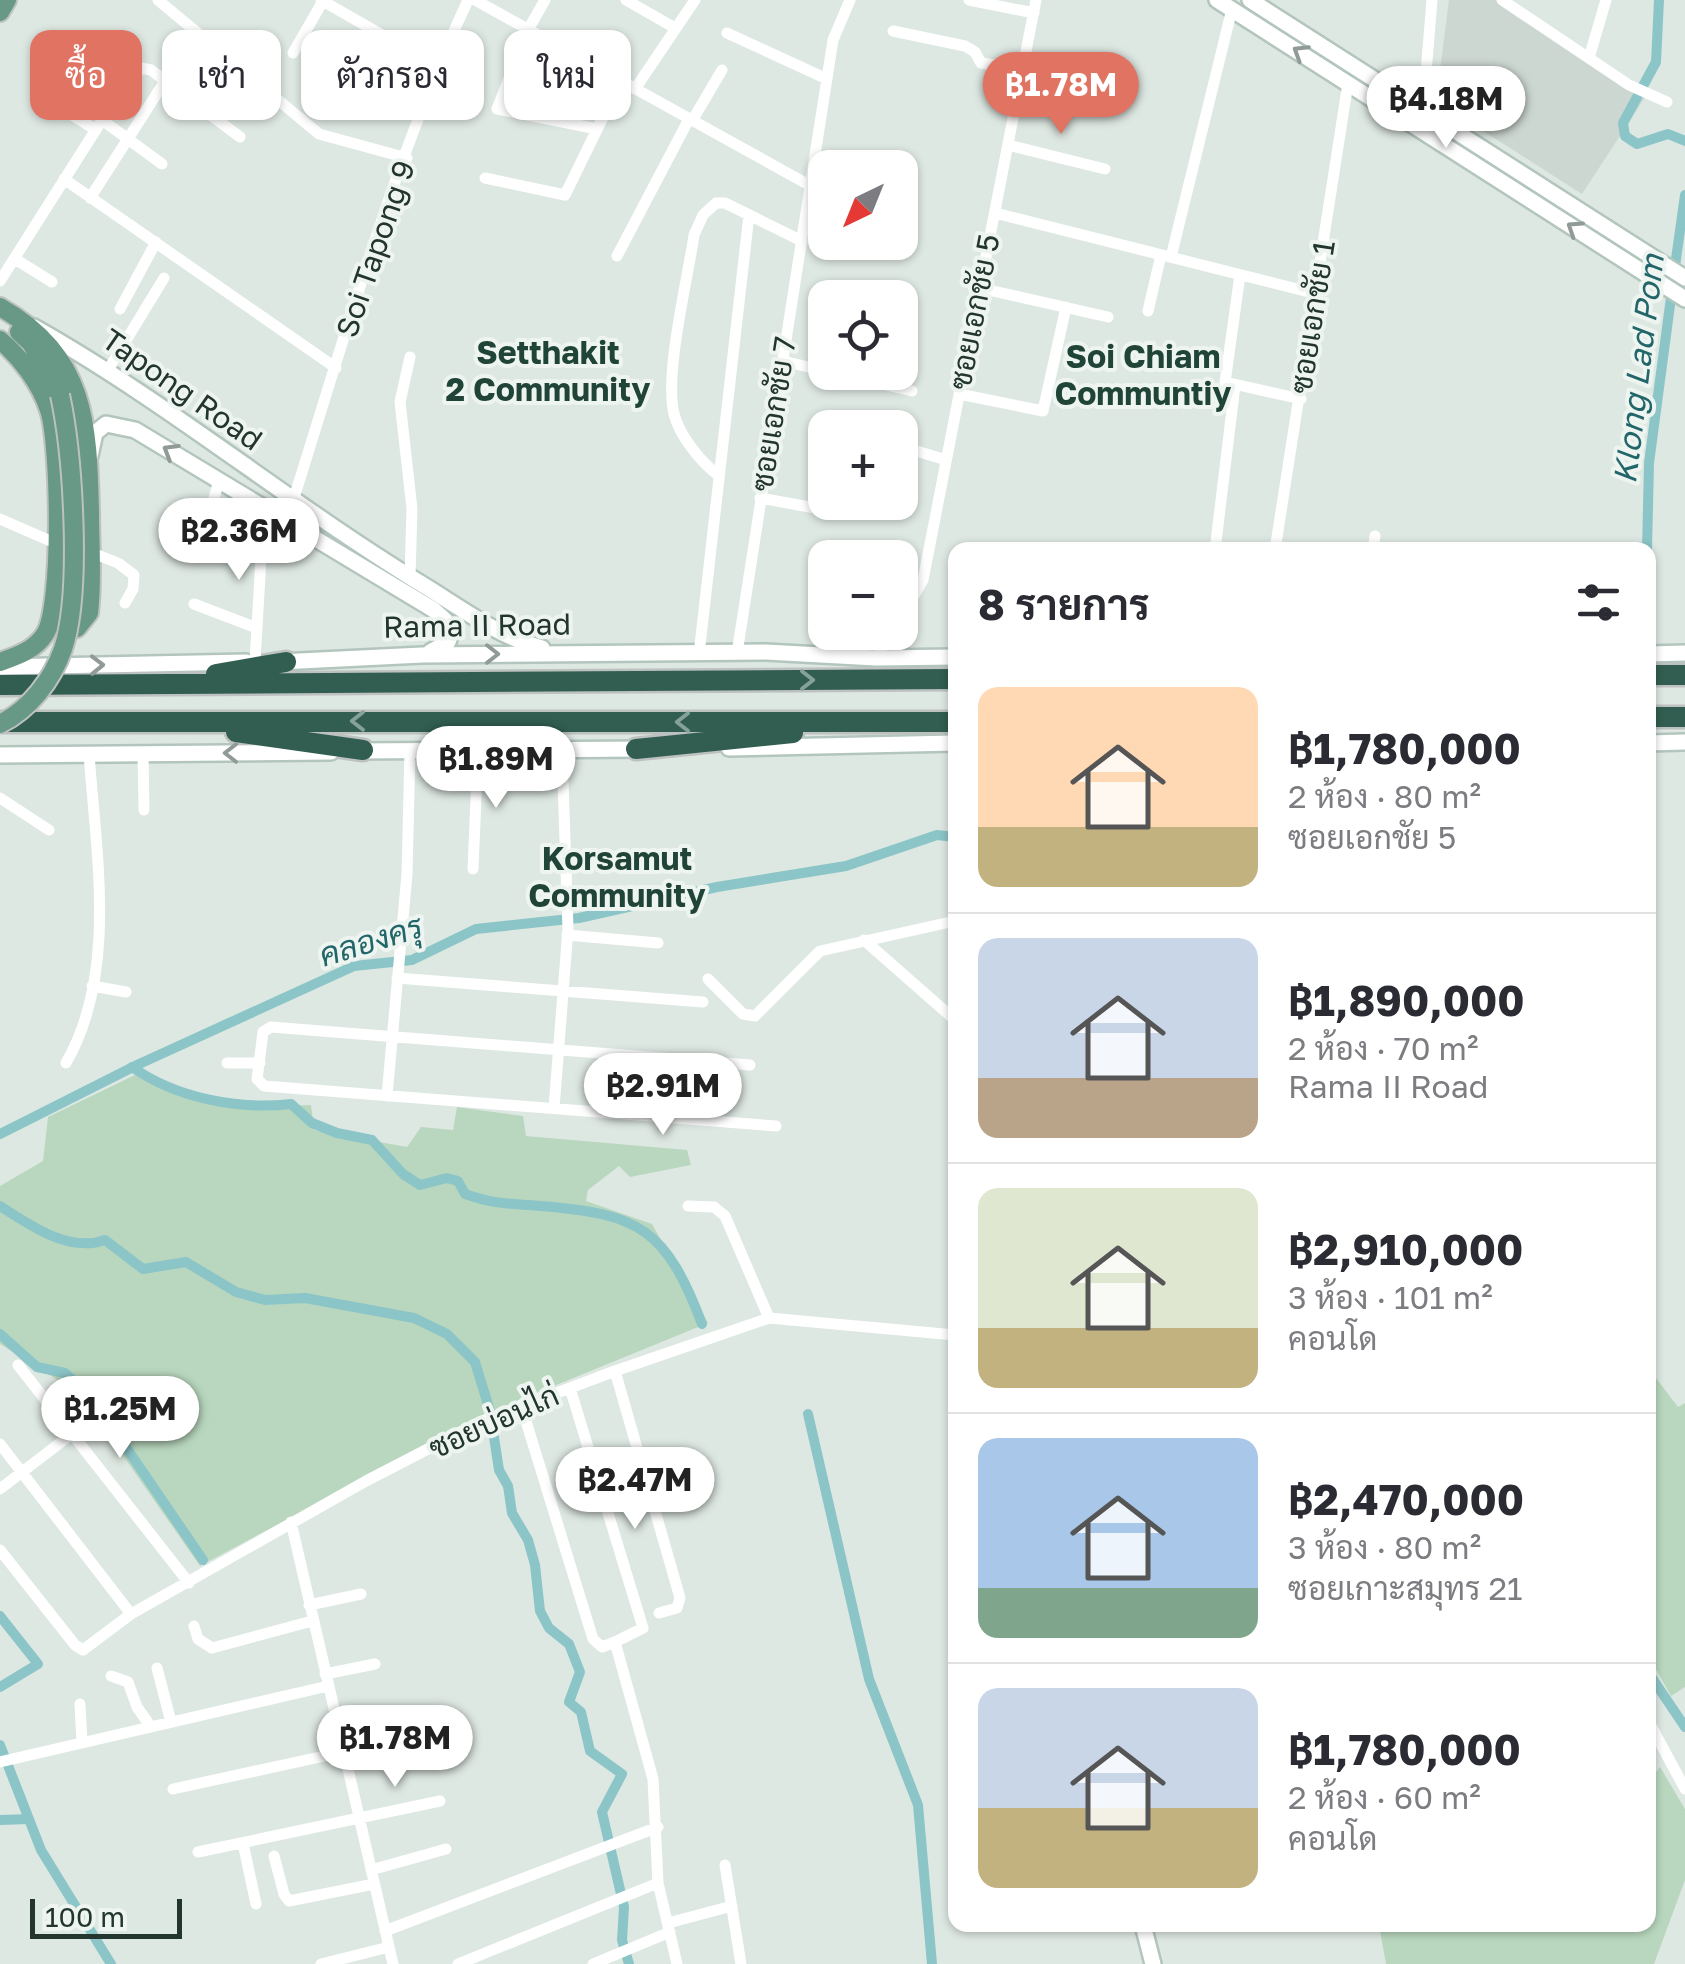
<!DOCTYPE html>
<html lang="th">
<meta charset="utf-8">
<style>
:root{--surface:#fff;--page:#f7f7f7;--text:#2b2b33;--muted:#7c7c81;--line:#e1e1e2;--accent:#e17363}
body{margin:0;font-family:"Golos Text",Sarabun,sans-serif;background:var(--page);color:var(--text);height:100vh;display:flex;flex-direction:column;font-size:38px;white-space:nowrap}
*{box-sizing:border-box;margin:0}
p{font-size:32px;color:var(--muted)}
.icon{flex:none;width:55px;height:55px;fill:none;stroke:currentColor;stroke-width:2;stroke-linecap:round;stroke-linejoin:round}
.map{position:relative;flex:1;overflow:hidden}
.panel{position:absolute;left:948px;top:542px;width:708px;height:1390px;display:flex;flex-direction:column;background:var(--surface);border-radius:20px;box-shadow:0 2px 8px #0004}
.panel>*{flex:none}
.banner{position:absolute;left:30px;top:30px;width:768px;height:90px;display:flex;gap:20px}
.needle{width:65px;rotate:223deg}
.tools{position:absolute;left:808px;top:150px;display:grid;gap:20px}
.tools a{display:grid;place-items:center;width:110px;height:110px;border-radius:20px;background:var(--surface);box-shadow:0 2px 8px #0004;font-size:50px}
.scale{position:absolute;left:30px;bottom:25px;width:152px;box-sizing:border-box;padding-left:10px;border:5px solid #22352e;border-top:0;font-size:28px;line-height:35px;white-space:nowrap;color:#22352e;-webkit-text-stroke:8px #eef5f1;paint-order:stroke}
.price{position:absolute;translate:-50% -85px;padding:0 22px;border-radius:35px;background:#fff;color:#222;font-size:32px;line-height:65px;filter:drop-shadow(0 2px 5px #0008)}
.price::after{content:'';position:absolute;left:50%;top:60px;width:30px;height:22px;margin-left:-15px;background:inherit;clip-path:polygon(0 0,100% 0,50% 100%)}
.price.current{background:var(--accent);color:#fff}
ul{padding:0;list-style:none}
li{display:flex;align-items:center;gap:30px;height:250px;padding:0 30px}
li+li{border-top:2px solid var(--line)}
li span{display:grid;place-items:center;flex:none;width:280px;height:200px;border-radius:20px;color:#555}
li>.icon{margin-inline-start:auto}
span .icon{width:120px;height:120px;fill:#fffc;stroke-width:1}
li b{font-size:42px}
h2{display:flex;justify-content:space-between;align-items:center;height:120px;padding:0 30px;font-size:42px}
.chip{padding:0 35px;border-radius:20px;background:var(--surface);box-shadow:0 2px 8px #0004;font-size:35px;line-height:90px}
.chip.current{background:var(--accent);color:#fff}
.map>svg:first-child{display:block}
.built{fill:#cdd7d1}
.green{fill:#b9d7be}
.lines{fill:none;stroke-linecap:round;stroke-linejoin:round}
.canal{stroke:#8cc5c7;stroke-width:10}
.secondary-casing{stroke:#b3c6bd;stroke-width:20}
.primary-casing{stroke:#bdc2c0;stroke-width:22}
.highway-casing{stroke:#bdc2c0;stroke-width:25}
.street{stroke:#fff;stroke-width:11}
.secondary{stroke:#fff;stroke-width:15}
.primary{stroke:#689886;stroke-width:18}
.highway{stroke:#315e50;stroke-width:20}
.primary-bridge-casing{stroke:#bdc2c0;stroke-width:22;stroke-linecap:butt}
.primary-bridge{stroke:#689886;stroke-width:18}
.oneway{stroke:#909a96}
.oneway2{stroke:#86a298}
.labels{text-anchor:middle;stroke-width:8;stroke-linejoin:round;paint-order:stroke}
.street-label{font-size:30px;fill:#22352e;stroke:#eef5f1}
.neighbourhood-label{font-size:32px;font-weight:bold;fill:#204538;stroke:#eef5f1}
.water-label{font-size:32px;font-style:italic;fill:#23666a;stroke:#eef5f1}
</style>
<div class="map">
<svg width="1685" height="1964" viewBox="0 0 1685 1964">
<rect width="100%" height="100%" fill="#dee8e2"/>
<!-- built -->
<path class="built" d="M1449,0H1500L1646,96L1582,194L1436,101Z"/>
<!-- green -->
<path class="green" d="M135,1075C192,1110 246,1108 311,1105L314,1130L407,1147L421,1127L453,1130L457,1107L523,1116L526,1136L687,1150L691,1165L630,1177L619,1166L588,1190L586,1201L652,1224L708,1323L478,1417L200,1566L80,1394L0,1344V1186L43,1161L48,1117Z
M1650,1370L1678,1407L1685,1403V1687L1671,1696L1648,1655Z
M1660,1767L1685,1809V1880L1654,1964H1386L1379,1925H1648V1782Z"/>
<g class="lines">
<!-- canal -->
<path class="canal" d="M1659,0L1656,62L1623,123L1625,136L1637,144L1668,134L1685,141
M1674,273L1685,195
M1647,550L1649,463L1672,290
M132,1067C176,1098 238,1110 291,1104L312,1123L337,1133L372,1140L403,1174L420,1185L447,1178L458,1181L465,1194C496,1205 509,1203 541,1206C640,1214 666,1229 702,1324
M0,1134L137,1065L354,966L412,960L476,929L579,918L717,887L846,866L937,835L955,837
M0,1206C31,1226 69,1253 105,1240L143,1269L186,1262L236,1292L265,1300L305,1298L414,1318L447,1334L475,1362L490,1411L499,1470L508,1486L512,1513L528,1540L535,1565L540,1611L549,1628L569,1644L580,1672L569,1702L581,1712L590,1751L622,1774L602,1812L624,1907L622,1940L629,1964
M0,1334L37,1367L65,1373L93,1399L203,1560
M808,1414L869,1679L918,1805L932,1964
M0,1616L38,1664L0,1687
M1648,1672L1685,1727
M0,1745L41,1850L111,1964
M0,1820L29,1819"/>
<!-- secondary casing -->
<g class="secondary-casing">
<path id="secondary" d="M1217,0L1685,299
M1250,0L1685,278
M34,327C167,402 285,500 415,580C456,604 495,636 542,648
M90,456L95,433L106,424L135,430L434,610L445,620L451,633L448,642L430,652
M1648,654L1685,653
M279,662L422,655L766,652L876,658L955,657
M0,667L246,662
M1648,743L1685,742
M729,748L955,743
M354,751L646,749
M0,755L331,752
M1143,1925L1153,1964"/>
</g>
<!-- primary casing -->
<g class="primary-casing">
<path id="primary" d="M0,12L7,0
M0,307C86,356 88,423 90,513C90,546 93,580 89,613L77,628L69,630L57,622L55,607
M19,332L31,343L60,395
M0,340C21,358 40,383 49,410C60,443 63,606 45,634C35,650 17,656 0,662"/>
</g>
<!-- highway casing -->
<g class="highway-casing">
<path id="highway" d="M216,674L286,662
M1648,675H1685
M0,685L955,679
M1648,717H1685
M0,722H955
M236,732L363,750
M636,749L793,733"/>
</g>
<!-- street -->
<path class="street" d="M158,0L319,134L407,158
M321,0L438,67
M475,0L809,185
M545,0L529,28L497,109L597,129
M626,0L675,28
M969,0L1034,13
M1502,0L1629,85L1667,102
M893,31L965,46L975,52L981,63L1023,69
M727,33L827,79
M293,53L323,1
M1589,58L1606,0
M635,89L695,0
M58,106L96,130
M608,107L620,82
M1423,109L1432,0
M102,120L162,164
M692,121L722,70
M1008,145L1105,169
M485,178L565,195L608,107L575,91
M64,179L336,368
M90,198L165,81
M995,213L1317,294
M617,256L689,119
M1171,257L1232,9
M15,259L52,282
M1240,275L1225,382L1301,399
M0,281L102,120L141,68L151,70L240,137
M980,288L1108,317
M120,309L156,242
M1148,311L1161,255
M783,361L825,371
M108,370L164,278
M831,372L912,391
M959,394L1043,411L1066,307
M900,446L946,460
M719,476C701,462 680,437 674,414C664,374 688,278 694,235L703,215L716,203H725L802,241
M760,498L815,508
M293,501C346,333 394,160 468,0
M0,519L55,543
M201,547L219,480
M1215,550L1235,385
M1275,550L1348,83
M1373,550L1375,536
M90,552L118,563L134,575L133,589L125,603
M410,576L412,509L400,402L410,357
M194,604L257,628
M900,619L923,580L1036,0
M737,653L833,40L850,0
M699,654L749,215
M876,658L892,632
M255,661L264,507
M143,754L144,810
M0,798L49,830
M473,869L478,751
M567,935L658,943
M864,940L955,1020
M397,978L703,1002
M708,979L743,1014L755,1016L820,951L955,921
M92,986L126,992
M66,1063C118,973 96,853 89,754
M227,1063H260
M750,1065L271,1027L263,1032L257,1079L264,1086L776,1126
M387,1096L407,874L410,751
M554,1108L568,929L562,751
M688,1206L714,1207L725,1216L769,1318
M18,1365L189,1583
M615,1371L680,1598L677,1608L659,1613
M570,1388L643,1628L615,1642
M521,1405L593,1639L602,1647L615,1642L653,1779L658,1883L677,1964
M0,1444L131,1614
M0,1489L73,1433
M291,1522L393,1964
M0,1550L75,1645L83,1650L131,1614L366,1481L480,1422L615,1371L769,1318L955,1335
M309,1605L361,1594
M194,1626L198,1639L212,1648L312,1621
M157,1668L171,1722
M325,1674L375,1664
M111,1676L128,1682L137,1707L151,1727
M80,1704L82,1743
M1648,1720L1685,1789
M341,1742L392,1733
M0,1762L328,1686
M173,1789L343,1752
M243,1843L256,1904
M198,1852L440,1801
M274,1856L284,1894L289,1901L374,1884
M725,1865L741,1964
M371,1870L446,1849
M668,1923L732,1906
M385,1931L658,1827
M321,1964L389,1947
M458,1964L658,1883
M593,1964L670,1932"/>
<!-- secondary -->
<use href="#secondary" class="secondary"/>
<!-- primary -->
<use href="#primary" class="primary"/>
<!-- highway -->
<use href="#highway" class="highway"/>
<!-- primary-bridge casing -->
<g class="primary-bridge-casing">
<path id="primary-bridge" d="M0,724C30,709 52,680 63,649C82,592 73,455 60,395"/>
</g>
<!-- primary-bridge -->
<use href="#primary-bridge" class="primary-bridge"/>
</g>
<!-- one-way arrows -->
<defs><path id="oneway-chevron" d="M-2-3.5L2.5 0L-2 3.5" fill="none" stroke-width="1.6" stroke-linecap="round" stroke-linejoin="round" transform="scale(2.5)"/></defs>
<g class="oneway">
<use href="#oneway-chevron" transform="translate(1300 52) rotate(-148)"/>
<use href="#oneway-chevron" transform="translate(1574 228) rotate(-147)"/>
<use href="#oneway-chevron" transform="translate(170 451) rotate(-149)"/>
<use href="#oneway-chevron" transform="translate(492 654)"/>
<use href="#oneway-chevron" transform="translate(97 665) rotate(-1)"/>
<use href="#oneway-chevron" transform="translate(231 753) rotate(180)"/>
</g>
<g class="oneway2">
<use href="#oneway-chevron" transform="translate(807 680)"/>
<use href="#oneway-chevron" transform="translate(358 721) rotate(-180)"/>
<use href="#oneway-chevron" transform="translate(683 722) rotate(-180)"/>
</g>
<g class="labels">
<!-- street labels -->
<g class="street-label">
<text transform="translate(376 249) rotate(-71)" y="10">Soi Tapong 9</text>
<text transform="translate(975 312) rotate(-79)" y="10">ซอยเอกชัย 5</text>
<text transform="translate(1313 317) rotate(-81)" y="10">ซอยเอกชัย 1</text>
<text transform="translate(182 390) rotate(35)" y="10">Tapong Road</text>
<text transform="translate(774 414) rotate(-81)" y="10">ซอยเอกชัย 7</text>
<text transform="translate(477 626) rotate(-1)" y="10">Rama II Road</text>
<text transform="translate(494 1422) rotate(-24)" y="10">ซอยบ่อนไก่</text>
</g>
<!-- neighbourhood labels -->
<g class="neighbourhood-label">
<text x="548" y="364">Setthakit<tspan x="548" dy="37">2 Community</tspan></text>
<text x="1143" y="368">Soi Chiam<tspan x="1143" dy="37">Communtiy</tspan></text>
<text x="617" y="870">Korsamut<tspan x="617" dy="37">Community</tspan></text>
</g>
<!-- water labels -->
<g class="water-label">
<text transform="translate(1639 369) rotate(-83)" y="11">Klong Lad Pom</text>
<text transform="translate(371 941) rotate(-17)" y="11">คลองครุ</text>
</g>
</g>
</svg>
<div class="tools">
<a><svg class="needle" viewBox="-14 -14 28 28"><path d="M0-13l5 13h-10z" fill="#e53935"/><path d="M0 13l5-13h-10z" fill="#7c7c81"/></svg></a>
<a><svg class="icon" aria-label="locate" viewBox="0 0 24 24"><circle cx="12" cy="12" r="6"/><path d="M12 2v4M12 18v4M2 12h4M18 12h4"/></svg></a>
<a>+</a>
<a>−</a>
</div>
<div class="scale">100 m</div>
<b class="price current" style="left:1061px;top:137px">฿1.78M</b>
<b class="price" style="left:1446px;top:151px">฿4.18M</b>
<b class="price" style="left:239px;top:583px">฿2.36M</b>
<b class="price" style="left:496px;top:811px">฿1.89M</b>
<b class="price" style="left:663px;top:1138px">฿2.91M</b>
<b class="price" style="left:120px;top:1461px">฿1.25M</b>
<b class="price" style="left:635px;top:1532px">฿2.47M</b>
<b class="price" style="left:395px;top:1790px">฿1.78M</b>
<div class="banner">
<a class="chip current">ซื้อ</a>
<a class="chip">เช่า</a>
<a class="chip">ตัวกรอง</a>
<a class="chip">ใหม่</a>
</div>
<section class="panel">
<h2>8 รายการ<svg class="icon" aria-label="filters" viewBox="0 0 24 24"><path d="M4 7h16M4 17h16"/><circle cx="9" cy="7" r="2"/><circle cx="15" cy="17" r="2"/></svg></h2>
<ul>
<li><span style="background:linear-gradient(#ffd9b3 70%,#c2b280 0)"><svg class="icon" aria-label="home" viewBox="0 0 24 24"><path d="M3 11l9-7 9 7M6 9v11h12V9"/></svg></span><div><b>฿1,780,000</b><p>2 ห้อง · 80 m²</p><p>ซอยเอกชัย 5</p></div></li>
<li><span style="background:linear-gradient(#c9d6e8 70%,#b9a48a 0)"><svg class="icon" aria-label="home" viewBox="0 0 24 24"><path d="M3 11l9-7 9 7M6 9v11h12V9"/></svg></span><div><b>฿1,890,000</b><p>2 ห้อง · 70 m²</p><p>Rama II Road</p></div></li>
<li><span style="background:linear-gradient(#dfe7d0 70%,#c2b280 0)"><svg class="icon" aria-label="home" viewBox="0 0 24 24"><path d="M3 11l9-7 9 7M6 9v11h12V9"/></svg></span><div><b>฿2,910,000</b><p>3 ห้อง · 101 m²</p><p>คอนโด</p></div></li>
<li><span style="background:linear-gradient(#a9c7e8 75%,#7fa58c 0)"><svg class="icon" aria-label="home" viewBox="0 0 24 24"><path d="M3 11l9-7 9 7M6 9v11h12V9"/></svg></span><div><b>฿2,470,000</b><p>3 ห้อง · 80 m²</p><p>ซอยเกาะสมุทร 21</p></div></li>
<li><span style="background:linear-gradient(#c9d6e8 60%,#c2b280 0)"><svg class="icon" aria-label="home" viewBox="0 0 24 24"><path d="M3 11l9-7 9 7M6 9v11h12V9"/></svg></span><div><b>฿1,780,000</b><p>2 ห้อง · 60 m²</p><p>คอนโด</p></div></li>
</ul>
</section>
</div>
